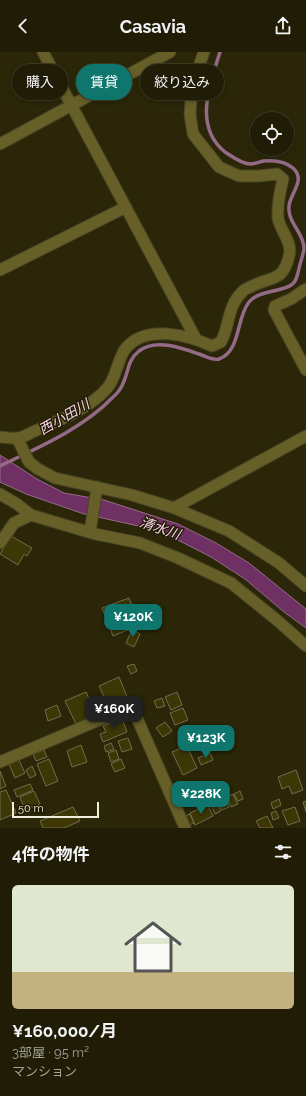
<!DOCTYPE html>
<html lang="ja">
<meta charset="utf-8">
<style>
:root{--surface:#201c05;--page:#2d2913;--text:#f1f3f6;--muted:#a2a19a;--line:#3d3a27;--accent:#0f766e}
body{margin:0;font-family:Raleway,"Noto Sans JP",sans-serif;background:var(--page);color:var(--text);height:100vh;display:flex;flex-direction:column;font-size:15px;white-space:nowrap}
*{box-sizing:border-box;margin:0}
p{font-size:13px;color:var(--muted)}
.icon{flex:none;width:22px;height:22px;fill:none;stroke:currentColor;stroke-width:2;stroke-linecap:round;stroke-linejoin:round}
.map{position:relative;height:776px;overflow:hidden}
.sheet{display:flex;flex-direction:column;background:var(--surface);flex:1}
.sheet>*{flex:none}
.banner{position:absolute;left:12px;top:12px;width:282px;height:36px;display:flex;gap:8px}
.tools{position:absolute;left:250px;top:60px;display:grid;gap:8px}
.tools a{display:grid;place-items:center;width:44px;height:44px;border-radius:50%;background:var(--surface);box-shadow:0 2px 6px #0003,0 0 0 1px var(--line);font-size:20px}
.scale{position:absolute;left:12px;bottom:10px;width:87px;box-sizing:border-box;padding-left:4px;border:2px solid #efeedc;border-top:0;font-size:11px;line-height:14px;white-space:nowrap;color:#efeedc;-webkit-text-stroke:3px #201c00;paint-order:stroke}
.price{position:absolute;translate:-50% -34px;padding:0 9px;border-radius:8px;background:var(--accent);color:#fff;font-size:13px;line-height:26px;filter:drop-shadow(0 1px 2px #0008)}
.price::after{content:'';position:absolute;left:50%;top:24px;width:12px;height:9px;margin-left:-6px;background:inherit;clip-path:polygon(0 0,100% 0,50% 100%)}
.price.active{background:#222;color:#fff}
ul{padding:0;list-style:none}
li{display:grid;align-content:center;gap:8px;height:212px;padding:0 12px}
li+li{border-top:1px solid var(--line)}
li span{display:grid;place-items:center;height:124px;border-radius:6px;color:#555}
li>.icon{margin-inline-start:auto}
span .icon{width:72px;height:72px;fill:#fffc;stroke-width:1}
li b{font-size:17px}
h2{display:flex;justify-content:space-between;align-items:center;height:48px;padding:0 12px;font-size:17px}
.tag{padding:0 14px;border-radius:18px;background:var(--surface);box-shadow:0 2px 6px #0003,0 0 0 1px var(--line);font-size:14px;line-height:36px}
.tag.active{background:var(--accent);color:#fff}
header{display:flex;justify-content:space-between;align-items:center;height:52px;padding:0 12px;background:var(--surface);font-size:18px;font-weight:700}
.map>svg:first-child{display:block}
.water{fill:#6f3164;stroke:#956a88}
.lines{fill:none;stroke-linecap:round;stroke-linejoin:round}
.stream{stroke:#956a88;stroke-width:3.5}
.building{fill:#3d3705;stroke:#716d4e}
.minor-casing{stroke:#464225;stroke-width:13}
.minor{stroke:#665f27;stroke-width:11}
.labels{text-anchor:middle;stroke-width:3;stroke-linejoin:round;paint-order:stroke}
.water-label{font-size:14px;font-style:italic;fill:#f9d3f0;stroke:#201c00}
</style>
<header><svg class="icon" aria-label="back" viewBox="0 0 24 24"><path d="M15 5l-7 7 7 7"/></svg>Casavia<svg class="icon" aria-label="share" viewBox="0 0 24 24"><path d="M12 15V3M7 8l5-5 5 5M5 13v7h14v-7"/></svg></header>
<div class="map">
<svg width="306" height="776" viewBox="0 0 306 776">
<rect width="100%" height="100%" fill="#2a2607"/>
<!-- water -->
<path class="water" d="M0,403L37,427L64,441L104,448L178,472L216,491L249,511L306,557V576L284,560L245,527L211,505L170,484L152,477L84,462L26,442L2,431L0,430Z"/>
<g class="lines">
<!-- stream -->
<path class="stream" d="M0,414C39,395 82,377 112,346C117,342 122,335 124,329C129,317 128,308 139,299C156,286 182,296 199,302C205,304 213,309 219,307C241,299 236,266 249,250C259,237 288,241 295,229C298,224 299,215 301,209C302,205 304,200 304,196C304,181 287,170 289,154C291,140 306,128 293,116C285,109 273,108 263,109C259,110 254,112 250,112C240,111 233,105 225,100C193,74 210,33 220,0"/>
</g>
<!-- building -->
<path class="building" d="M11,484L32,496L27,504L24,502L18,513L0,502Z
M129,546L140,573L113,584L102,556Z
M132,578L140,582L134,595L126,591Z
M134,612L137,619L131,622L127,614Z
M119,625L128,647L114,653L111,646L106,649L99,634Z
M86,640L96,663L76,672L65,649Z
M177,640L182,653L171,658L165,645Z
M162,646L165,654L157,656L154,649Z
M57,653L61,664L48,669L45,658Z
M183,656L188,668L175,673L170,661Z
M122,666L127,680L103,690L100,682L106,680L103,674Z
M165,670L172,679L163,685L156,676Z
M128,686L132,697L122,700L118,689Z
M111,691L114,697L106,700L104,694Z
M81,693L87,710L72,715L67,699Z
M187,694L197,716L183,723L172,700Z
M44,698L47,705L36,709L33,702Z
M116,698L119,707L111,710L108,701Z
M210,701L213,708L201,713L198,706Z
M49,707L58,729L46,734L37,712Z
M121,707L125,716L115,720L111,712Z
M19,708L25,721L15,726L9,712Z
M32,714L36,723L30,726L26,718Z
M296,718L303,738L292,742L289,734L282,737L278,725Z
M0,719L6,734L0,737Z
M30,732L33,738L17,745L14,738Z
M6,738L16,761L0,768V740Z
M34,739L40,752L25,758L20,745Z
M240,739L243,747L238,749L234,742Z
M233,742L238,752L231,755L227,745Z
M225,745L229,755L222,758L217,748Z
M279,747L281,753L273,757L271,751Z
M306,749V760L303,750Z
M216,750L221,759L215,762L211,752Z
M208,753L213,764L195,773L190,761Z
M73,755L80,769L64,776H43L40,769Z
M295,755L300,769L288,773L282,759Z
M276,759L279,766L273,768L271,761Z
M190,762L194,771L189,773L185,764Z
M267,764L273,776H260L256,769Z"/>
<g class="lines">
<!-- minor casing -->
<g class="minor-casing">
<path id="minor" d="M43,0L196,287
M0,92L170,0
M0,218L126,155
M306,237L291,247L275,254L274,258L306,318
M0,385C5,385 13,387 18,386C24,385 30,381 35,379C60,368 91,356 108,335C117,324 118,305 126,296C146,272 188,283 212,294L221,290C230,273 227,255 242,240C244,237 249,236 252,234C272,224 283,230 289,204C293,190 280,179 278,166C277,153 280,139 283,127L277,122L259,124H239L219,115L193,82L190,62L192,34L204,0
M17,386L29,410L38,417L55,426L132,443L174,456L229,479L279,511L306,534
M0,442L17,452L31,463
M174,456L306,384
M90,480L97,435
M0,491L14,471L31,463L95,482L140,491L178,506L231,531L278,569L306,594
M0,710L127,656L133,657L185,776"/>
</g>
<!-- minor -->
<use href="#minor" class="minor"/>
</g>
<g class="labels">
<!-- water labels -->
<g class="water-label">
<text transform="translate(64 365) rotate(-30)" y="5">西小田川</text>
<text transform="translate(160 476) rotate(19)" y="5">清水川</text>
</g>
</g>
</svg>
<div class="tools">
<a><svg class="icon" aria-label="locate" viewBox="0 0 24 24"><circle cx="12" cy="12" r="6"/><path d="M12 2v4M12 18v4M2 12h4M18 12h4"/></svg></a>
</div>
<div class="scale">50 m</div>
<b class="price" style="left:133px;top:586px">¥120K</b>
<b class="price active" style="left:114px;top:678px">¥160K</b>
<b class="price" style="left:206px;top:707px">¥123K</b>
<b class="price" style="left:201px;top:763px">¥228K</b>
<div class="banner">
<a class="tag">購入</a>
<a class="tag active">賃貸</a>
<a class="tag">絞り込み</a>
</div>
</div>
<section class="sheet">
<h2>4件の物件<svg class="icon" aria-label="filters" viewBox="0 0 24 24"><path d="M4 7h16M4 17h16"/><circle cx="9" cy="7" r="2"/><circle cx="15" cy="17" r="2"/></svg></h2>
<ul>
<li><span style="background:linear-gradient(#dfe7d0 70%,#c2b280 0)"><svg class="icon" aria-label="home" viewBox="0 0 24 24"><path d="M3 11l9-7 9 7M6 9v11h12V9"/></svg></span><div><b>¥160,000/月</b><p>3部屋 · 95 m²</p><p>マンション</p></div></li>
</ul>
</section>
